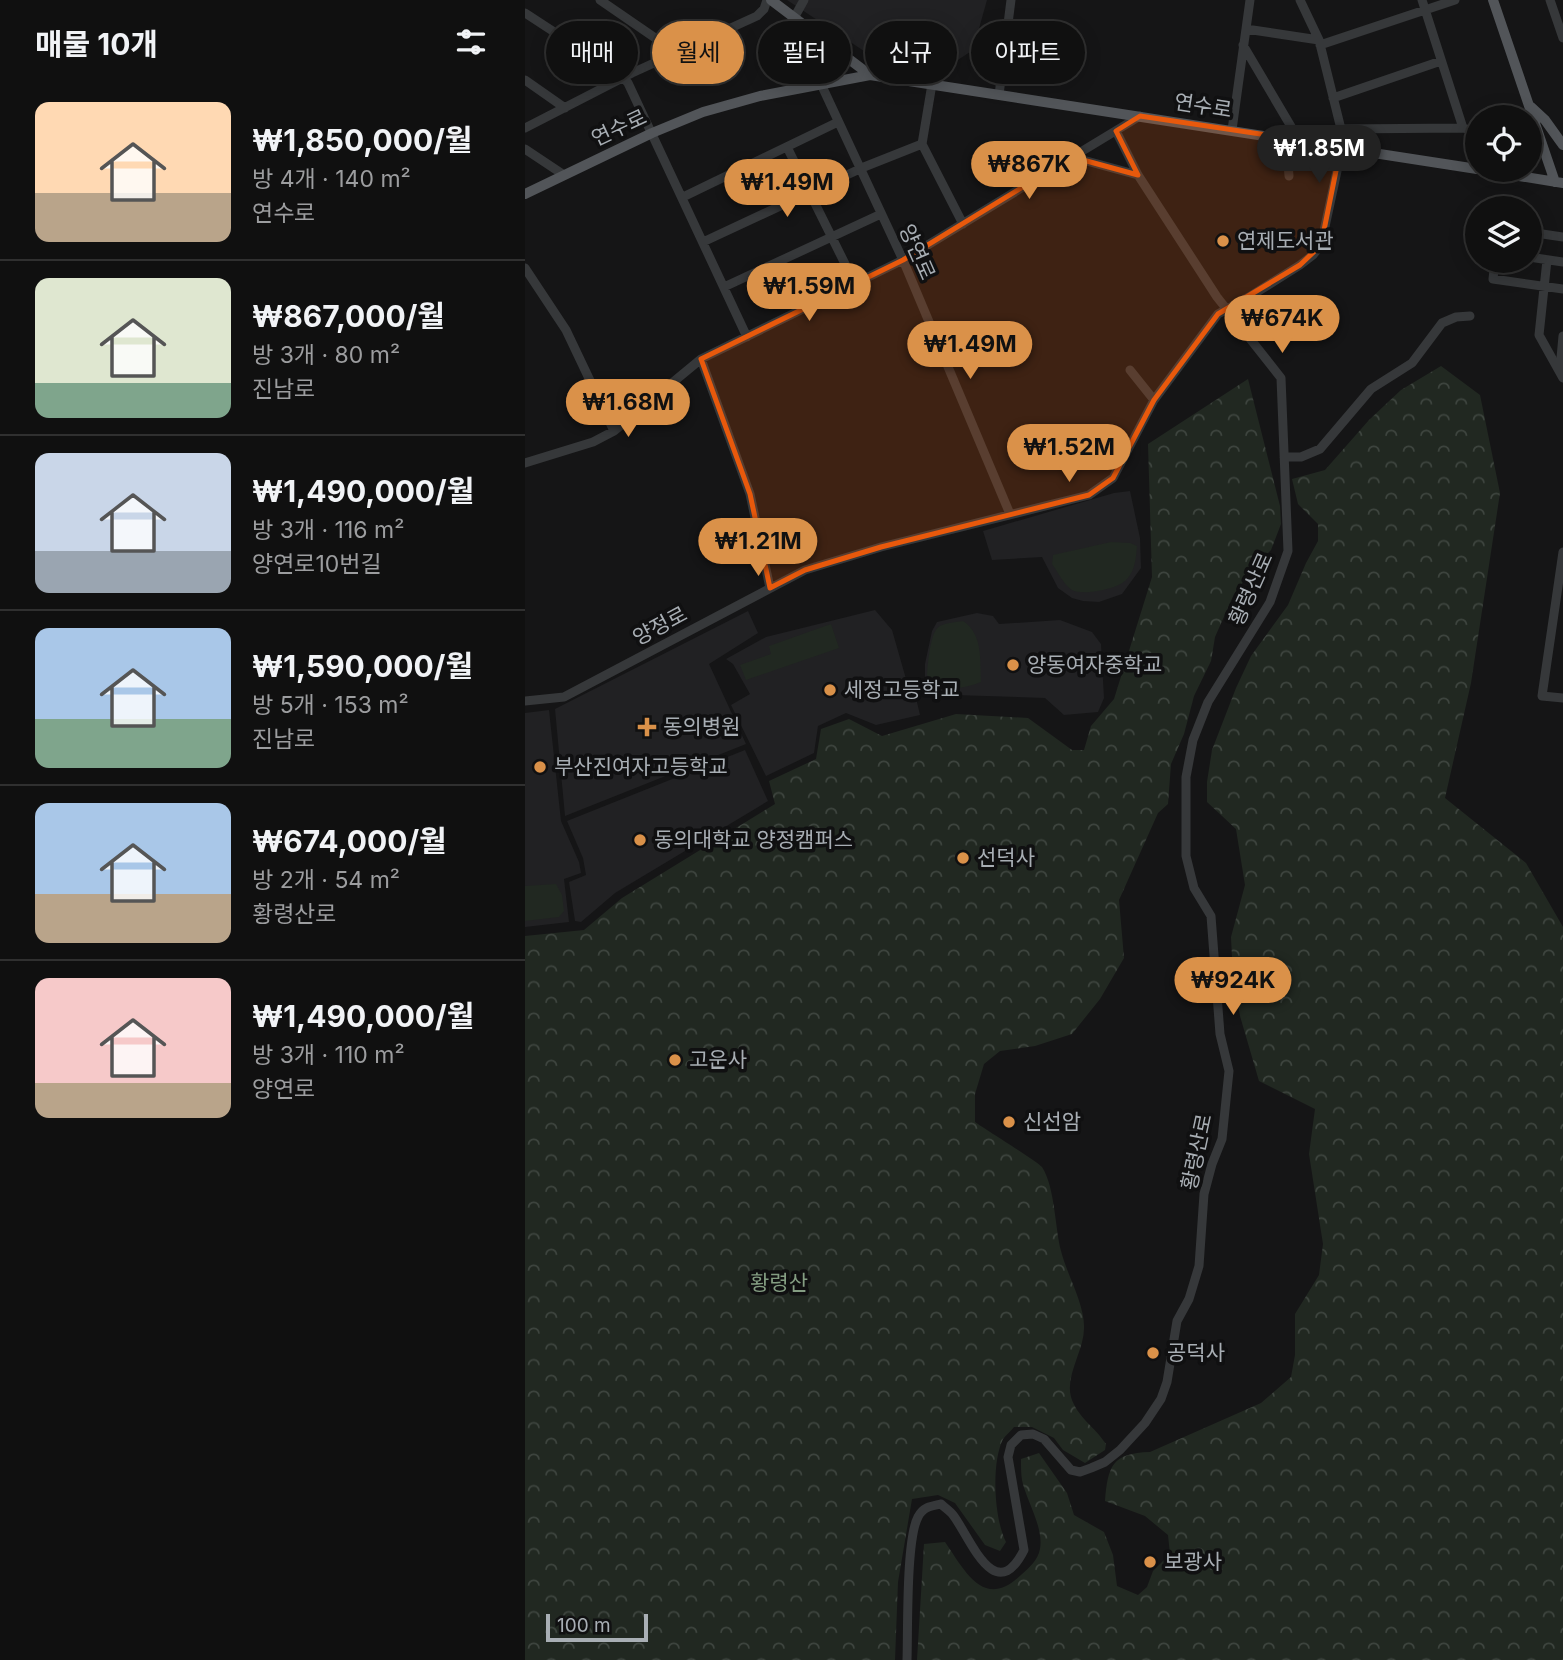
<!DOCTYPE html>
<html lang="ko">
<meta charset="utf-8">
<style>
:root{--surface:#101010;--page:#191919;--text:#f1f3f6;--muted:#9c9d9f;--line:#303030;--accent:#da9149}
body{margin:0;font-family:Inter,"Noto Sans KR",sans-serif;background:var(--page);color:var(--text);height:100vh;display:flex;flex-direction:column;font-size:26px;white-space:nowrap}
*{box-sizing:border-box;margin:0}
p{font-size:23px;color:var(--muted)}
.icon{flex:none;width:38px;height:38px;fill:none;stroke:currentColor;stroke-width:2;stroke-linecap:round;stroke-linejoin:round}
.map{position:relative;flex:1;overflow:hidden}
.details{display:flex;flex-direction:column;background:var(--surface);width:525px}
.details>*{flex:none}
.guide{position:absolute;left:21px;top:21px;width:665px;height:63px;display:flex;gap:14px}
.tools{position:absolute;left:940px;top:105px;display:grid;gap:14px}
.tools a{display:grid;place-items:center;width:77px;height:77px;border-radius:50%;background:var(--surface);box-shadow:0 4px 18px #0003,0 0 0 2px var(--line);font-size:35px}
.scale{position:absolute;left:21px;bottom:18px;width:102px;box-sizing:border-box;padding-left:7px;border:4px solid #a8aeb4;border-top:0;font-size:19px;line-height:24px;white-space:nowrap;color:#a8aeb4;-webkit-text-stroke:5px #101011;paint-order:stroke}
.price{position:absolute;translate:-50% -60px;padding:0 16px;border-radius:24px;background:var(--accent);color:#111;font-size:23px;line-height:46px;filter:drop-shadow(0 2px 4px #0008)}
.price::after{content:'';position:absolute;left:50%;top:42px;width:21px;height:16px;margin-left:-10px;background:inherit;clip-path:polygon(0 0,100% 0,50% 100%)}
.price.active{background:#222;color:#fff}
ul{padding:0;list-style:none}
li{display:flex;align-items:center;gap:21px;height:175px;padding:0 35px}
li+li{border-top:2px solid var(--line)}
li span{display:grid;place-items:center;flex:none;width:196px;height:140px;border-radius:14px;color:#555}
li>.icon{margin-inline-start:auto}
span .icon{width:84px;height:84px;fill:#fffc;stroke-width:1}
li b{font-size:30px}
h2{display:flex;justify-content:space-between;align-items:center;height:84px;padding:0 35px;font-size:30px}
.tag{padding:0 24px;border-radius:32px;background:var(--surface);box-shadow:0 4px 18px #0003,0 0 0 2px var(--line);font-size:24px;line-height:63px}
.tag.active{background:var(--accent);color:#111}
main{display:flex;flex:1;min-height:0}
.map>svg:first-child{display:block}
.built{fill:#212123}
.green{fill:#212821}
.forest{fill:url(#forest-crowns)}
.lines{fill:none;stroke-linecap:round;stroke-linejoin:round}
.minor{stroke:#36383a;stroke-width:9}
.major{stroke:#525559;stroke-width:10}
.marked{fill:#e8590c;fill-opacity:0.2;stroke:#e8590c;stroke-width:5;stroke-linejoin:round}
.poi-dot{fill:#da9149;stroke:#101011;stroke-width:2.5}
.labels{text-anchor:middle;stroke-width:7;stroke-linejoin:round;paint-order:stroke}
.street-label{font-size:21px;fill:#a8aeb4;stroke:#101011}
.poi-label{font-size:21px;fill:#a8aeb4;stroke:#101011;text-anchor:start}
.park-label{font-size:21px;fill:#849d82;stroke:#101011}
</style>
<main>
<section class="details">
<h2>매물 10개<svg class="icon" aria-label="filters" viewBox="0 0 24 24"><path d="M4 7h16M4 17h16"/><circle cx="9" cy="7" r="2"/><circle cx="15" cy="17" r="2"/></svg></h2>
<ul>
<li><span style="background:linear-gradient(#ffd9b3 65%,#b9a48a 0)"><svg class="icon" aria-label="home" viewBox="0 0 24 24"><path d="M3 11l9-7 9 7M6 9v11h12V9"/></svg></span><div><b>₩1,850,000/월</b><p>방 4개 · 140 m²</p><p>연수로</p></div></li>
<li><span style="background:linear-gradient(#dfe7d0 75%,#7fa58c 0)"><svg class="icon" aria-label="home" viewBox="0 0 24 24"><path d="M3 11l9-7 9 7M6 9v11h12V9"/></svg></span><div><b>₩867,000/월</b><p>방 3개 · 80 m²</p><p>진남로</p></div></li>
<li><span style="background:linear-gradient(#c9d6e8 70%,#9aa5b1 0)"><svg class="icon" aria-label="home" viewBox="0 0 24 24"><path d="M3 11l9-7 9 7M6 9v11h12V9"/></svg></span><div><b>₩1,490,000/월</b><p>방 3개 · 116 m²</p><p>양연로10번길</p></div></li>
<li><span style="background:linear-gradient(#a9c7e8 65%,#7fa58c 0)"><svg class="icon" aria-label="home" viewBox="0 0 24 24"><path d="M3 11l9-7 9 7M6 9v11h12V9"/></svg></span><div><b>₩1,590,000/월</b><p>방 5개 · 153 m²</p><p>진남로</p></div></li>
<li><span style="background:linear-gradient(#a9c7e8 65%,#b9a48a 0)"><svg class="icon" aria-label="home" viewBox="0 0 24 24"><path d="M3 11l9-7 9 7M6 9v11h12V9"/></svg></span><div><b>₩674,000/월</b><p>방 2개 · 54 m²</p><p>황령산로</p></div></li>
<li><span style="background:linear-gradient(#f6c9c9 75%,#b9a48a 0)"><svg class="icon" aria-label="home" viewBox="0 0 24 24"><path d="M3 11l9-7 9 7M6 9v11h12V9"/></svg></span><div><b>₩1,490,000/월</b><p>방 3개 · 110 m²</p><p>양연로</p></div></li>
</ul>
</section>
<div class="map">
<svg width="1038" height="1660" viewBox="0 0 1038 1660">
<defs>
<pattern id="forest-crowns" width="20" height="18" patternUnits="userSpaceOnUse" patternTransform="scale(1.75)"><rect width="20" height="18" fill="#212821"/><path d="M2 6a3 3 0 1 1 6 0M12 15a3 3 0 1 1 6 0" fill="none" stroke="#3e453f"/></pattern>
</defs>
<rect width="100%" height="100%" fill="#151516"/>
<!-- built -->
<path class="built" d="M262,0H462L448,50L416,71L357,63Z
M605,491L615,538L616,568L597,594L574,602L558,601L547,598L533,588L517,557L467,560L458,531L589,493Z
M350,610L367,630L381,679L391,698L395,715L351,725L321,713L293,726L289,753L241,776L206,705L225,694L208,664L201,659L241,637Z
M223,611L233,633L184,664L221,744L40,816L30,709Z
M452,613L468,616L474,624L535,620L567,632L576,644L579,698L573,712L539,715L520,698L429,695L410,688L400,679V664L407,631L412,622Z
M24,710L36,821L54,862L56,873L39,879L44,922L0,927V713Z
M220,750L243,801L90,893L56,922L50,921L44,882L61,875L58,858L42,821Z"/>
<!-- green -->
<path class="green" d="M586,542L605,543L612,546C611,558 610,572 600,581C591,589 558,596 547,590C539,585 533,572 527,564L528,555Z
M438,621C458,634 455,660 456,682C436,690 418,692 402,675C403,663 405,631 415,626C421,623 431,622 438,621Z
M306,624L314,648L221,680L215,665L246,654L244,646Z
M31,884L37,895L39,911L34,917L0,921V886Z"/>
<!-- forest -->
<path class="forest" d="M916,366L955,395L975,493L946,683L920,798L1001,863L1038,927V1660H392L399,1544L420,1542C440,1571 459,1611 496,1575C504,1568 513,1560 515,1549C519,1527 501,1500 497,1480C496,1474 496,1466 496,1459L514,1453L542,1493L549,1515L579,1532L588,1555L592,1586L613,1595L622,1587L628,1571L645,1554L643,1535L620,1516L580,1501C583,1466 587,1453 625,1452L736,1403L766,1377L770,1355V1314L794,1275L798,1244L784,1154L790,1109L734,1081L715,1016L708,977L706,937L720,885L711,829L682,802V782L687,750L711,688L726,656L763,605L781,563L793,541V524L773,504L767,479L800,470L844,420L876,390Z
M723,379L755,506L756,524L746,550L730,566L709,594L690,637L686,661L669,696L659,734L646,764L643,804L633,813L594,900L599,958L575,999L547,1034L510,1046L475,1051L459,1064L450,1094V1122C461,1130 512,1161 517,1167C530,1187 530,1228 536,1251C542,1275 560,1305 559,1328C559,1351 540,1375 546,1397C552,1417 570,1427 581,1444L580,1450L560,1463L538,1450L529,1438L507,1427H489C486,1431 481,1435 478,1439C466,1463 469,1519 481,1542L475,1551L460,1545L430,1503L413,1495L387,1499L373,1582L370,1660H0V936L59,930L97,898L250,804L244,781L291,759L296,729L324,719L357,736L431,714L503,718L547,750H559L566,726L589,699L627,577L623,444Z"/>
<g class="lines">
<!-- minor -->
<path class="minor" d="M75,0L152,53
M897,0L938,128
M1025,0L1038,38
M0,13L98,77L103,83L222,337
M269,18L279,0
M721,29L794,40
M718,45L774,140
M795,45L930,0
M0,80L40,108
M296,84L378,260L485,514
M407,84L397,144L438,224
M474,95L486,0
M808,98L916,61
M0,128L107,73L232,16L239,9L242,0
M816,129L938,128L952,132
M707,130L725,0
M748,136L763,164L764,176
M262,147L330,284
M0,149L39,175
M547,157L613,175
M158,197L313,122
M1004,232L1038,237
M178,242L339,167L397,144
M1004,257L1038,262
M1022,260L1014,335L1038,378
M970,261L968,279L1038,289
M0,268L41,330L89,431
M199,287L356,214
M176,359L225,494L245,588
M1035,369L1038,336
M605,370L629,400
M759,457H776L795,449L846,389L887,363L917,323L931,317L945,316
M0,463L68,442L89,431L176,359L378,260L615,116
M1038,552L1017,696L1038,698
M0,701L39,697L280,570L356,547L564,495L588,478L629,400L693,314L724,297L775,265L788,255L796,245L812,171L816,129L794,40L775,0
M382,1660C383,1630 381,1539 393,1517C398,1507 406,1506 416,1504C420,1508 425,1511 428,1515C445,1537 470,1608 499,1550L483,1457L486,1445L496,1435L508,1434L519,1439L546,1470L555,1472L566,1468L580,1462L595,1450L620,1423L636,1399L642,1382L652,1321L664,1299L674,1266L679,1194L687,1164L697,1139L704,1071L695,1034L686,916L669,888L661,856V777L668,740L683,702L745,602L763,551L756,378L692,297L613,175L591,131"/>
<!-- major -->
<path class="major" d="M246,0L345,75
M968,0L1030,182
M1006,107L1020,120L1038,145
M957,170L1038,183
M0,194L127,133L178,112L235,96L345,75L952,169"/>
</g>
<!-- marked area -->
<path class="marked" d="M615,116L816,146L796,245L775,265L693,314L629,400L588,478L564,495L356,547L280,570L245,588L225,494L176,359L378,260L547,157L613,175L591,131Z"/>
<!-- markers -->
<g class="poi-dot">
<circle cx="698" cy="241" r="7"/>
<circle cx="488" cy="665" r="7"/>
<circle cx="305" cy="690" r="7"/>
<path d="M118.5 716.5h7v7h7v7h-7v7h-7v-7h-7v-7h7z"/>
<circle cx="15" cy="767" r="7"/>
<circle cx="115" cy="840" r="7"/>
<circle cx="438" cy="858" r="7"/>
<circle cx="150" cy="1060" r="7"/>
<circle cx="484" cy="1122" r="7"/>
<circle cx="628" cy="1353" r="7"/>
<circle cx="625" cy="1562" r="7"/>
</g>
<g class="labels">
<!-- street labels -->
<g class="street-label">
<text transform="translate(678 106) rotate(9)" y="7">연수로</text>
<text transform="translate(94 128) rotate(-25)" y="7">연수로</text>
<text transform="translate(392 252) rotate(66)" y="7">양연로</text>
<text transform="translate(726 589) rotate(-66)" y="7">황령산로</text>
<text transform="translate(135 626) rotate(-28)" y="7">양정로</text>
<text transform="translate(672 1152) rotate(-78)" y="7">황령산로</text>
</g>
<!-- poi labels -->
<g class="poi-label">
<text x="712" y="248">연제도서관</text>
<text x="502" y="672">양동여자중학교</text>
<text x="319" y="697">세정고등학교</text>
<text x="138" y="734">동의병원</text>
<text x="29" y="774">부산진여자고등학교</text>
<text x="129" y="847">동의대학교 양정캠퍼스</text>
<text x="452" y="865">선덕사</text>
<text x="164" y="1067">고운사</text>
<text x="498" y="1129">신선암</text>
<text x="642" y="1360">공덕사</text>
<text x="639" y="1569">보광사</text>
</g>
<!-- park labels -->
<g class="park-label">
<text x="254" y="1290">황령산</text>
</g>
</g>
</svg>
<div class="tools">
<a><svg class="icon" aria-label="locate" viewBox="0 0 24 24"><circle cx="12" cy="12" r="6"/><path d="M12 2v4M12 18v4M2 12h4M18 12h4"/></svg></a>
<a><svg class="icon" aria-label="layers" viewBox="0 0 24 24"><path d="M12 4l9 5-9 5-9-5zM3 14l9 5 9-5"/></svg></a>
</div>
<div class="scale">100 m</div>
<b class="price active" style="left:794px;top:185px">₩1.85M</b>
<b class="price" style="left:504px;top:201px">₩867K</b>
<b class="price" style="left:262px;top:219px">₩1.49M</b>
<b class="price" style="left:284px;top:323px">₩1.59M</b>
<b class="price" style="left:757px;top:355px">₩674K</b>
<b class="price" style="left:445px;top:381px">₩1.49M</b>
<b class="price" style="left:103px;top:439px">₩1.68M</b>
<b class="price" style="left:544px;top:484px">₩1.52M</b>
<b class="price" style="left:233px;top:578px">₩1.21M</b>
<b class="price" style="left:708px;top:1017px">₩924K</b>
<div class="guide">
<a class="tag">매매</a>
<a class="tag active">월세</a>
<a class="tag">필터</a>
<a class="tag">신규</a>
<a class="tag">아파트</a>
</div>
</div>
</main>
